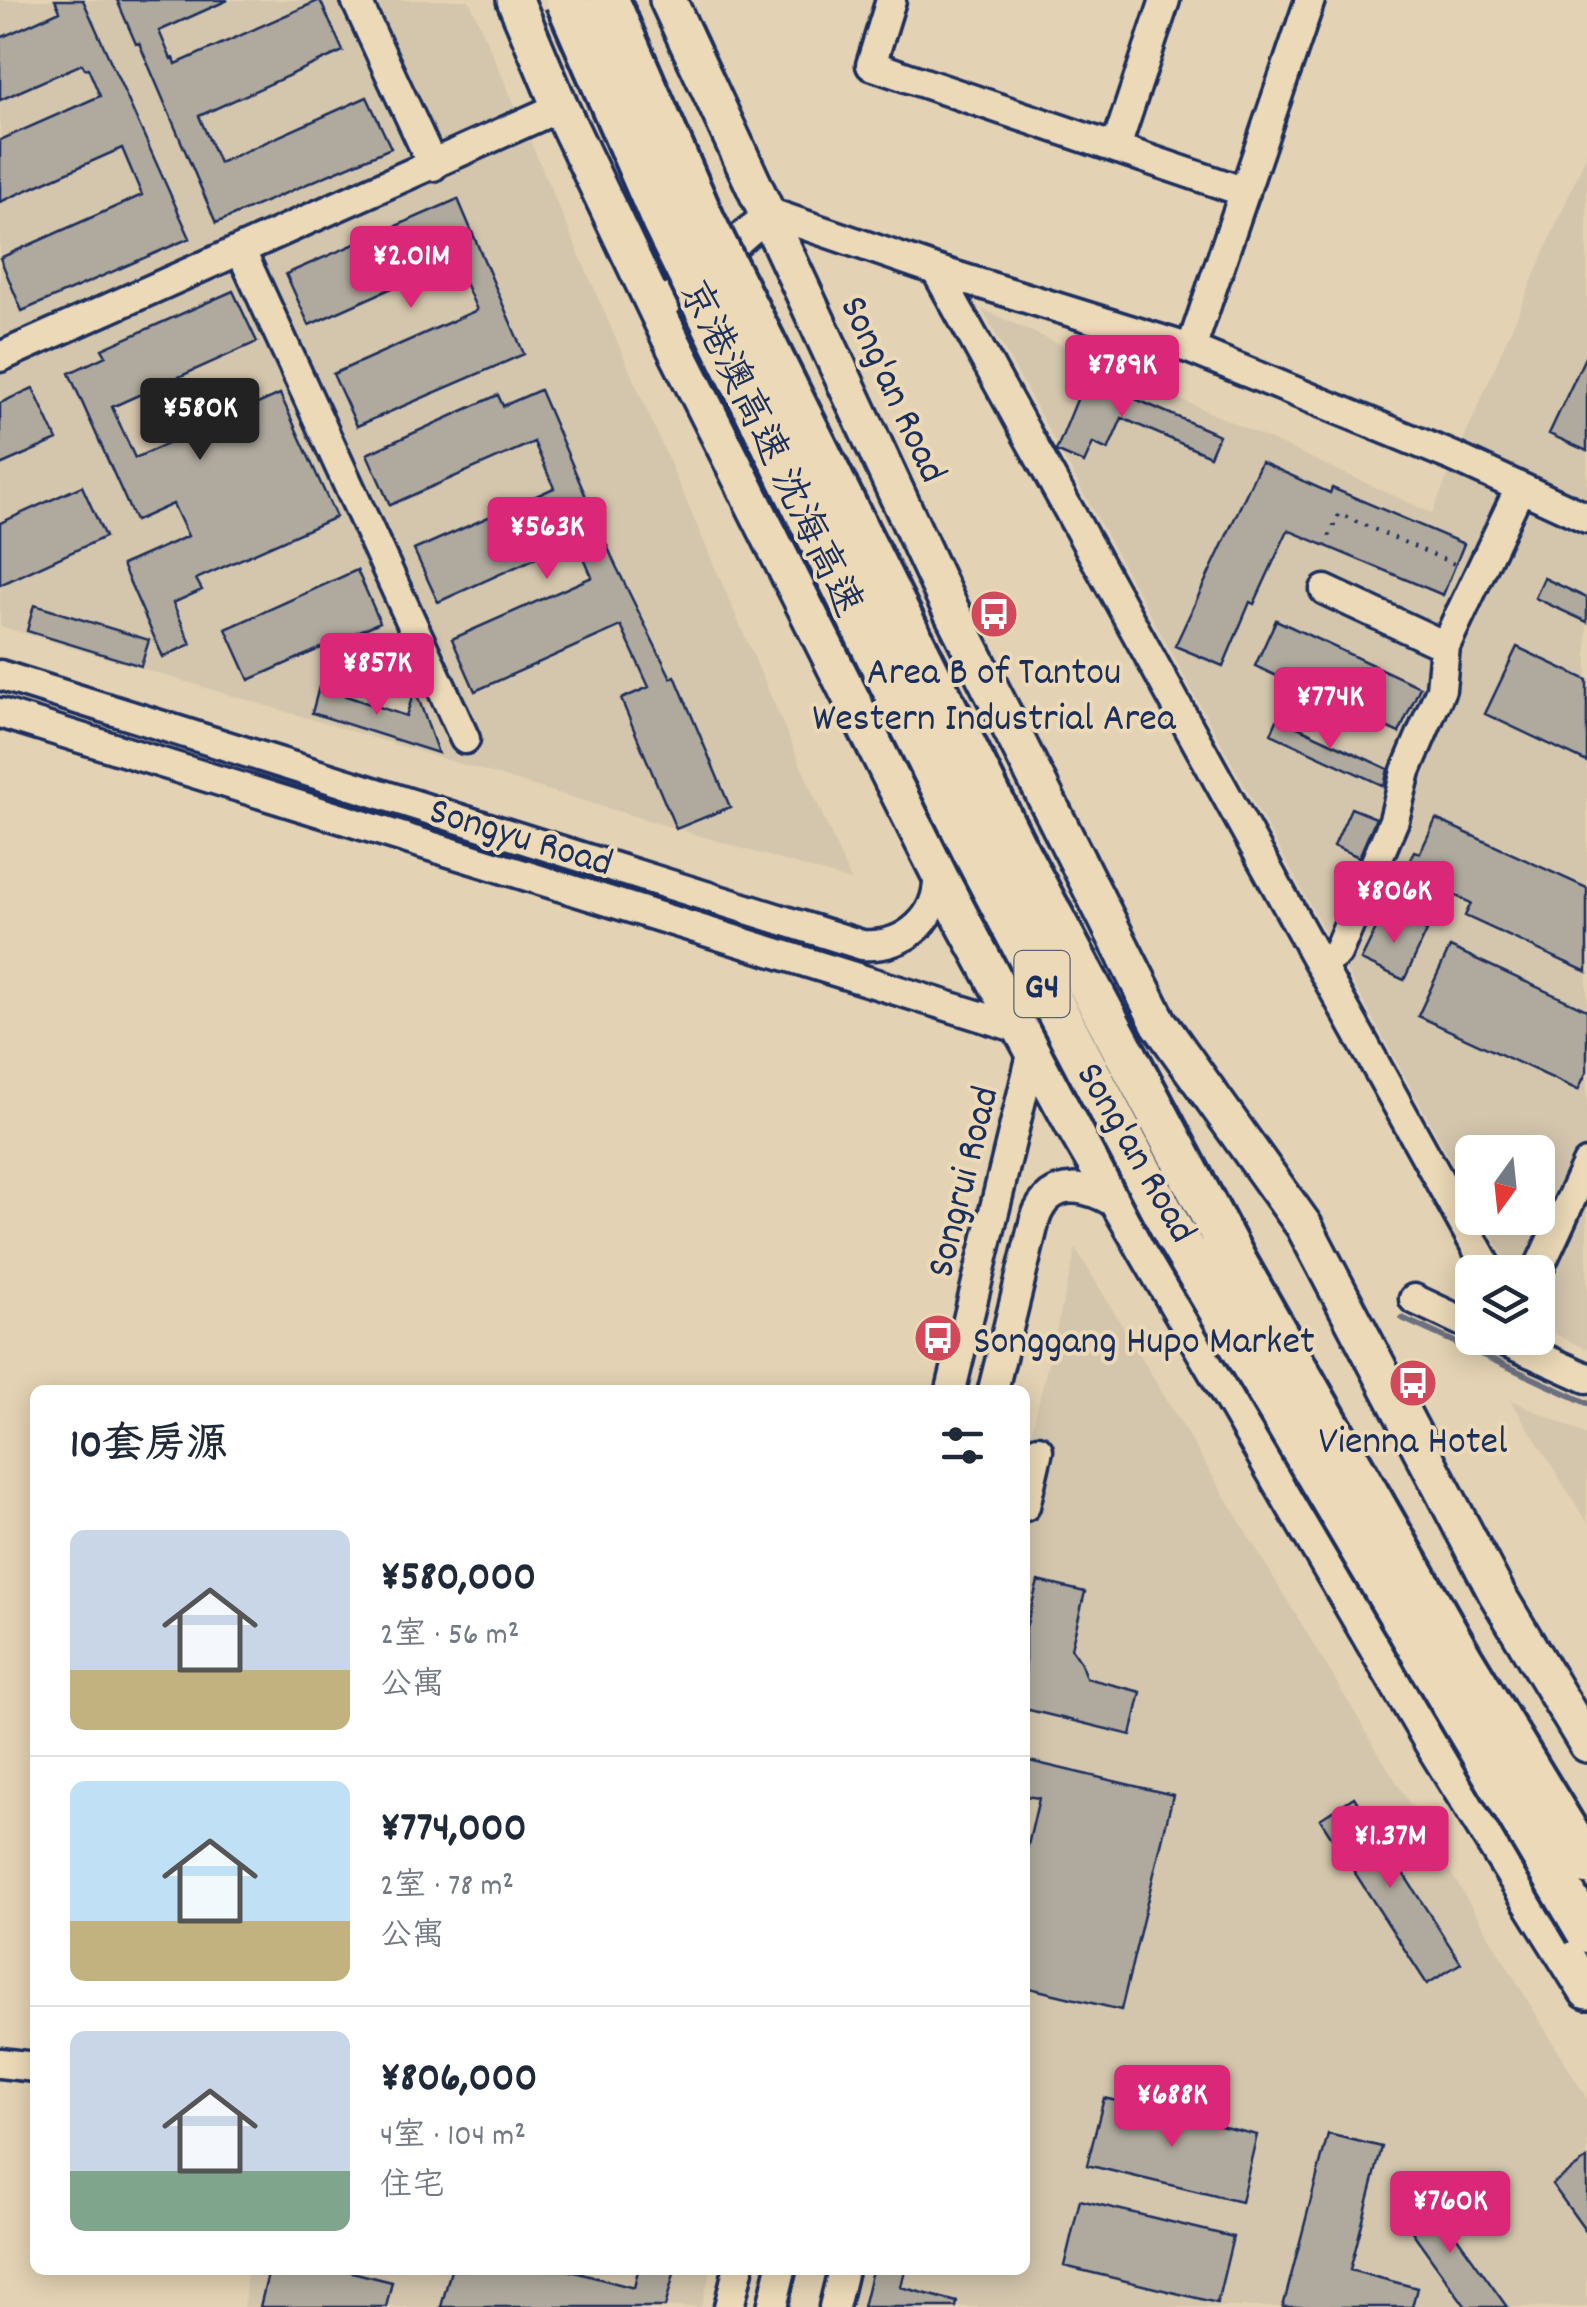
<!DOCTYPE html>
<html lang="zh">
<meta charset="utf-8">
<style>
:root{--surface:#fff;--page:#f2f2f3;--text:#1f2937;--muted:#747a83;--line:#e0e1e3;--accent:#db2777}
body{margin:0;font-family:Dekko,"LXGW WenKai TC",sans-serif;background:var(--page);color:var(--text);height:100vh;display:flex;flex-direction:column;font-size:38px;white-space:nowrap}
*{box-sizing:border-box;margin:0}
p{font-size:32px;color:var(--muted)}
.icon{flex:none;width:55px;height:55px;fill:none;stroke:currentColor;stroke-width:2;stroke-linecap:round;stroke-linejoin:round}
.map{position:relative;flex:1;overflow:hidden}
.sheet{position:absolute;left:30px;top:1385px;width:1000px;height:890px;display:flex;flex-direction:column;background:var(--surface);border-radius:15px;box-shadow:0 5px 25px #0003}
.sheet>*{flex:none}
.needle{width:65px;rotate:195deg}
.fabs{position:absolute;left:1455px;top:1135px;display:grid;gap:20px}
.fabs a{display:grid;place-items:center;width:100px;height:100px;border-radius:15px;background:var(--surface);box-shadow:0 5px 25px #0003;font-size:50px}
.price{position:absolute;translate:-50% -85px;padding:0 22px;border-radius:10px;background:var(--accent);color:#fff;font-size:32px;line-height:65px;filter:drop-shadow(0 2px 5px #0008)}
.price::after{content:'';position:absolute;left:50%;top:60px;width:30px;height:22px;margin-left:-15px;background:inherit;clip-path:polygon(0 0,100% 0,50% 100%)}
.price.current{background:#222;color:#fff}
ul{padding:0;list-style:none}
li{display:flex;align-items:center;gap:30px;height:250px;padding:0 40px}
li+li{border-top:2px solid var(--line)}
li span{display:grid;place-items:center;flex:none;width:280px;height:200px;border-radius:15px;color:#555}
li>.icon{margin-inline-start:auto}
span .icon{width:120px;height:120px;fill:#fffc;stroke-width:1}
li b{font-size:42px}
h2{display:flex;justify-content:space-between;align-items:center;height:120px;padding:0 40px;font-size:42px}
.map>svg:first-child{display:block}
.built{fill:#d4c6ad}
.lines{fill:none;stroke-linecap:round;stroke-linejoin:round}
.stream{stroke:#6a6f80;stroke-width:6}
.building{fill:#b0aa9e;stroke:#1b2f5e;stroke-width:2.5}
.minor-casing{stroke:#1b2f5e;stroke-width:35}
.major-casing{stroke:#1b2f5e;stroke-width:42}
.path{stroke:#1b2f5e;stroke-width:4;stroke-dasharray:2.5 8;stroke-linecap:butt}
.minor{stroke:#ebd9b7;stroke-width:28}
.major{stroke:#ebd9b7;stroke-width:35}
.highway-bridge-casing{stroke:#1b2f5e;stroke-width:48;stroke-linecap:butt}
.highway-bridge{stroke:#ebd9b7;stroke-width:40}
.labels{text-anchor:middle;stroke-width:8;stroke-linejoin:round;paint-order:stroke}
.shield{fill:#ebd9b7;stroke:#596279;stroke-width:2.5}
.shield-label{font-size:38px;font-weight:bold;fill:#1b2f5e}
.street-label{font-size:40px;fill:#1b2f5e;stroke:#ebd9b7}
.poi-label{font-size:40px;fill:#1b2f5e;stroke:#ebd9b7}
</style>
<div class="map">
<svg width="1587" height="2307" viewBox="0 0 1587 2307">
<rect width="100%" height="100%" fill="#e3d2b3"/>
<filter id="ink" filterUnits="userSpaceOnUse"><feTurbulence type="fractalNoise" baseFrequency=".01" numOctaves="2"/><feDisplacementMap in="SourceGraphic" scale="20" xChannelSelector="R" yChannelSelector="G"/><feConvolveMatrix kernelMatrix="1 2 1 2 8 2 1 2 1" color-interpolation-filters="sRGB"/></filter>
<g filter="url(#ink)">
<!-- built -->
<path class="built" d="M0,0H469L851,881L0,626Z
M1587,153V1349L1544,1329L1538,1317V1272H1513L1483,1218H1538V1152H1472V1199L982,309L1432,513Z
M1076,1249L1587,2099V2307H819L828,2270H1025V1458Z
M1510,1399L1587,1435V1523V1522Z
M247,2270H711L701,2307H244Z"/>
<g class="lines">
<!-- stream -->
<path class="stream" d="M1402,1318L1587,1403"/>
</g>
<!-- building -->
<path class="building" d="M55,0H83L190,238L22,311L0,258L142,195L122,148L0,202V140L100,96L88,68L85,69L82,64L0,100V38L60,11Z
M117,0H228L159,31L171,59L174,58L176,64L320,0L343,51L199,116L219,163L367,97L391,148L216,223L139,43L136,44Z
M458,199L524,354L357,426L333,374L477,310L455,260L309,325L286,274Z
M233,291L257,342L112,407L135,458L280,394L336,517L196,579L202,590L173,603L191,644L163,657L122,565L188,536L173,504L135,521L69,373L106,356L102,349Z
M1587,353V451L1549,434Z
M1094,373L1134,390L1131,397L1219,435L1210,456L1122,418L1108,450L1093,443L1084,463L1056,451L1087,375L1092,377Z
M33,388L57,440L0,465V403Z
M540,390L615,564L671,678L675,676L730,807L676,829L621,699L649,687L621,626L475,691L452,639L592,577L576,540L438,602L414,550L554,488L534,442L390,505L367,454L498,395L503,406Z
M1261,462L1330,493L1332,488L1464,544L1443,595L1288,530L1254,604L1250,602L1223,666L1175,646Z
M82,486L105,537L0,585V523Z
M357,570L380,622L249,680L226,629Z
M1544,578L1587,598V622L1535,598Z
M34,605L149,640L141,666L27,631Z
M1276,620L1420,687L1399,733L1255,666Z
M1517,647L1587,680V762L1485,714Z
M319,687L406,716L415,689L438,753L312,713Z
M1278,718L1388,769L1384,786L1271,734Z
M1351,808L1376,818L1359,857L1334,846Z
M1436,819L1587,888V972L1465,916L1471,903L1446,891L1440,905L1398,886L1414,851L1420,853Z
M1385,911L1427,931L1404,980L1361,960Z
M1450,947L1587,1010V1071L1578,1090L1418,1016Z
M1038,1581L1085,1592L1071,1648L1080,1661L1086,1678L1141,1692L1131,1735L1025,1709V1632Z
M1025,1760L1173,1795L1121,2010L1025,1987V1858L1039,1798L1025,1796Z
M1354,1797L1461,1963L1427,1984L1320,1819Z
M1104,2098L1257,2135L1241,2202L1087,2165Z
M1328,2134L1382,2147L1350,2270L1417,2288L1412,2307H1283Z
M1587,2159V2233L1552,2184Z
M1427,2195L1507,2307H1466L1418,2240L1400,2214Z
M1080,2200L1233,2237L1217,2303L1064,2266Z
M269,2270H344L392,2282L386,2307H260Z
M451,2270H567L634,2288L638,2270H675L665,2307H441Z
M872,2270H905L901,2287L957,2302L956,2307H863Z"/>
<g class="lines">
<!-- minor casing -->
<g class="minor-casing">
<path id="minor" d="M356,0L433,166
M891,0L871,65L1245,192
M1116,147L1165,0
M241,251L465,739
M936,270L1490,1272
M657,311L770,213L936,270L1191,349L1454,457L1587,518
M1191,349L1310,0
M0,357L560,107
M1325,590L1445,646L1520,488
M0,675L862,945C906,948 941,917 938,872
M0,713L1022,1029
M1320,965L1337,953L1394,820L1406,771L1441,689L1445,646
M1537,1272L1587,1164
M1414,1299L1472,1326
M1498,1338L1587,1378
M951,1390L1033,1050
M993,1390L1035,1219C1050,1175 1090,1186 1121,1207
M1025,1506L1038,1450
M0,2063L35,2067
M729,2307L738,2270
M772,2307L781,2270
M834,2307L843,2270"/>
</g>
<!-- major casing -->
<g class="major-casing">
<path id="major" d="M515,0L560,107L669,336L966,927L1075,1128L1438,1752L1587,1991
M668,0L946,600L1159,1023L1304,1226L1497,1594L1587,1744"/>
</g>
<!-- path -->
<path class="path" d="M1325,546L1339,514L1459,566"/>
<!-- minor -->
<use href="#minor" class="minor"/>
<!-- major -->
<use href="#major" class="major"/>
<!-- highway-bridge casing -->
<g class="highway-bridge-casing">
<path id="highway-bridge" d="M566,0L663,223L977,859L1174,1233L1587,1932
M608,0L705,223L1016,848L1237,1264L1462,1659L1587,1864"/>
</g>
<!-- highway-bridge -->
<use href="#highway-bridge" class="highway-bridge"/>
</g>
</g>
<!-- icons -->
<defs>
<g id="bus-disc" transform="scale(2.5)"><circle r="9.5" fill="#d1495b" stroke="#ebd9b7"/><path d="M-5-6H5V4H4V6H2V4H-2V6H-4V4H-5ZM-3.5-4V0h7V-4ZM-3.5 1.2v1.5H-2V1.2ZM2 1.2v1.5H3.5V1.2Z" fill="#fff"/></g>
</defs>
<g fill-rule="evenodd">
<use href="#bus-disc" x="994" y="614"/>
<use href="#bus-disc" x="938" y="1338"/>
<use href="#bus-disc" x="1413" y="1383"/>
</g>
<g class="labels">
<!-- shield labels -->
<rect class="shield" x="1014.5" y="951" width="55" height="66" rx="8"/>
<g class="shield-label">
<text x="1042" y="997">G4</text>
</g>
<!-- street labels -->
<g class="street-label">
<text transform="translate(896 388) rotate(65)" y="14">Song'an Road</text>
<text transform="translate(773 447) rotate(64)" y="14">京港澳高速 沈海高速</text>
<text transform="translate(522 834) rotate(17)" y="14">Songyu Road</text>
<text transform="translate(1139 1151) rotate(60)" y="14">Song'an Road</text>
<text transform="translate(960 1181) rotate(-76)" y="14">Songrui Road</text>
</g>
<!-- poi labels -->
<g class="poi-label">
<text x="994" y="683">Area B of Tantou<tspan x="994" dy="46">Western Industrial Area</tspan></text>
<text x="973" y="1352" text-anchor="start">Songgang Hupo Market</text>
<text x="1413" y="1452">Vienna Hotel</text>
</g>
</g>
</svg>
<div class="fabs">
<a><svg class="needle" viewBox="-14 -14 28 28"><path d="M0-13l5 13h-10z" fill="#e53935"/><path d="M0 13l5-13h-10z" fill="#747a83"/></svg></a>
<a><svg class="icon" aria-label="layers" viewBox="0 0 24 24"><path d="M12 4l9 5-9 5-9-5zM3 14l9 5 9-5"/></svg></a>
</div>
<b class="price" style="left:411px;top:311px">¥2.01M</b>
<b class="price" style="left:1122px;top:420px">¥789K</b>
<b class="price current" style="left:200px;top:463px">¥580K</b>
<b class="price" style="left:547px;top:582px">¥563K</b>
<b class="price" style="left:377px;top:718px">¥857K</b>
<b class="price" style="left:1330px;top:752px">¥774K</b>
<b class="price" style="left:1394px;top:946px">¥806K</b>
<b class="price" style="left:1390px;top:1891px">¥1.37M</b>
<b class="price" style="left:1172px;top:2150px">¥688K</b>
<b class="price" style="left:1450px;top:2256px">¥760K</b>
<section class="sheet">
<h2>10套房源<svg class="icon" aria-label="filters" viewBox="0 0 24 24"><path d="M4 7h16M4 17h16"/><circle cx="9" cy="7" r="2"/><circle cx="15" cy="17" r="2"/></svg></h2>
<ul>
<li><span style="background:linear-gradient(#c9d6e8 70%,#c2b280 0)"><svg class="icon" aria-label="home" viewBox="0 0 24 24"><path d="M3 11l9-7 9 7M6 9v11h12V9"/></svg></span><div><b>¥580,000</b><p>2室 · 56 m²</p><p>公寓</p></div></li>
<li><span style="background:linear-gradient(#bfe0f5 70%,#c2b280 0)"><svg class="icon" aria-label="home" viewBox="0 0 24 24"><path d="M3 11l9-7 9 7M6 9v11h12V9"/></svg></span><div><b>¥774,000</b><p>2室 · 78 m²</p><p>公寓</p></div></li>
<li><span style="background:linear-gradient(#c9d6e8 70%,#7fa58c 0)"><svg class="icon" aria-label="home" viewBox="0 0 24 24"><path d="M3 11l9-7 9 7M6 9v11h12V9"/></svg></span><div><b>¥806,000</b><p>4室 · 104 m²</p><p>住宅</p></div></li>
</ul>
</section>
</div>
